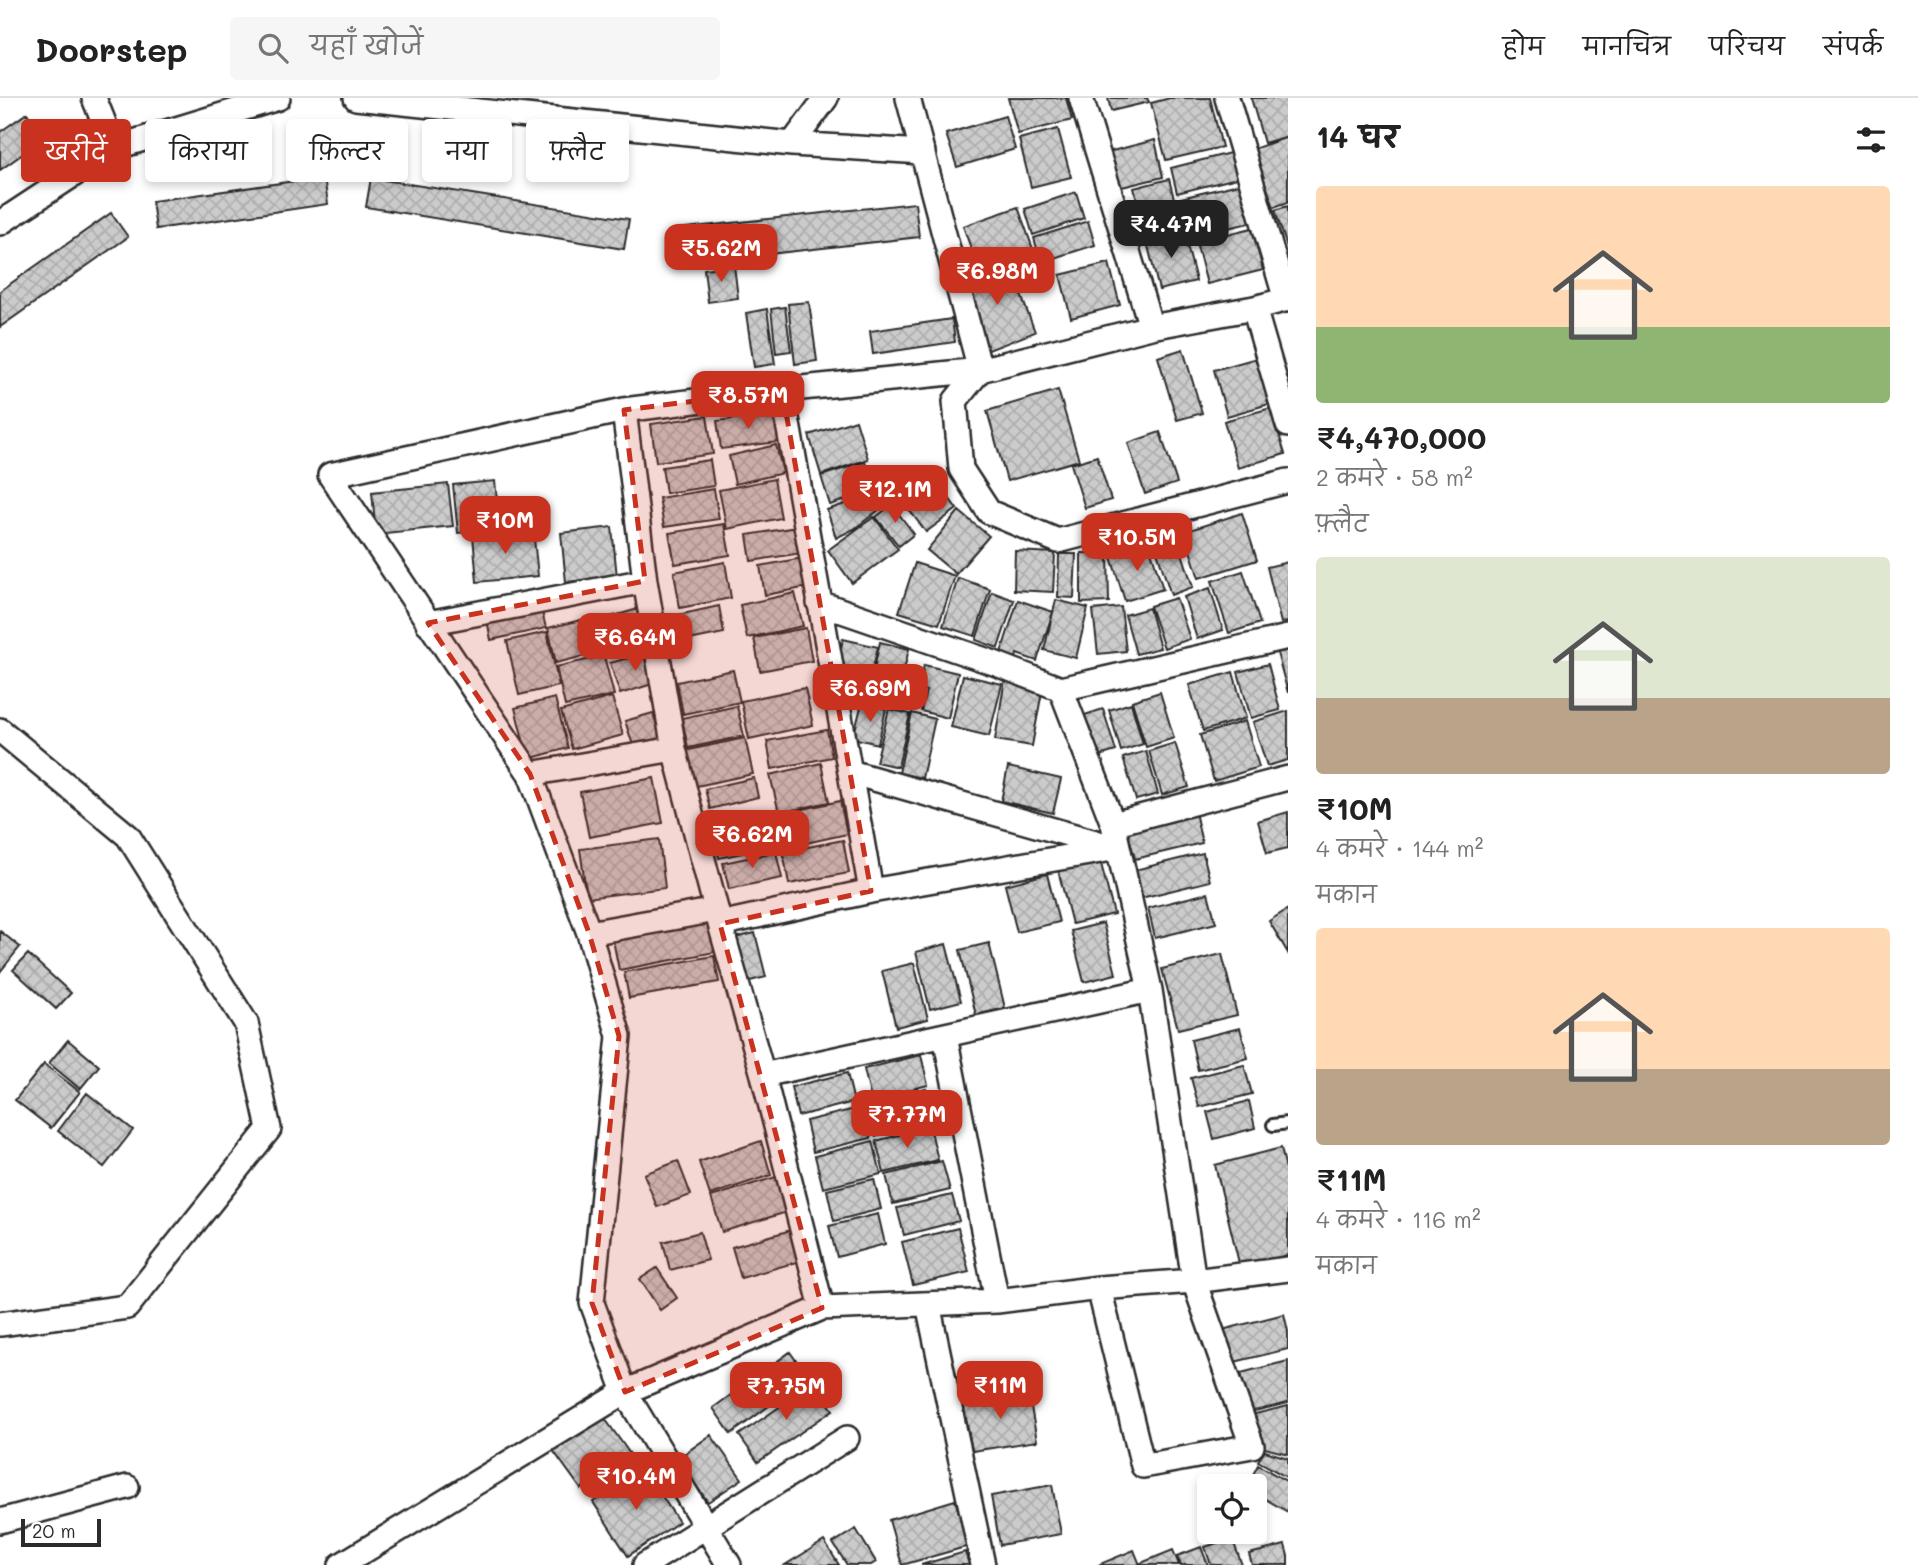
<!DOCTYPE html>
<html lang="hi">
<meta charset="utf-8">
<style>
:root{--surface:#fff;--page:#f6f6f6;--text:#222;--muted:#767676;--line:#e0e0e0;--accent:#c8321e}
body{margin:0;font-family:Mali,"Playpen Sans Deva",sans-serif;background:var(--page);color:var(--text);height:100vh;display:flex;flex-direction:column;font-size:26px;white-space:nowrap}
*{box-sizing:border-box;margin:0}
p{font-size:23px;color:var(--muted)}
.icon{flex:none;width:38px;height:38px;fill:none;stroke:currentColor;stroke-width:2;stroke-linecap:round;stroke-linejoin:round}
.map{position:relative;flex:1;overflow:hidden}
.sheet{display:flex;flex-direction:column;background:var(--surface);width:630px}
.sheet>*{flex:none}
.hud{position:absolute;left:21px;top:21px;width:665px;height:63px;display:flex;gap:14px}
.tools{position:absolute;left:1197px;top:1376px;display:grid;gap:14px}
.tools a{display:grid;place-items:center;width:70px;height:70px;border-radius:7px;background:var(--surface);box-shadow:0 4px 10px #0003;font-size:35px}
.scale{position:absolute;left:21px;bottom:18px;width:80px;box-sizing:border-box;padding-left:7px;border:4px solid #2b2b2b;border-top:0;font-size:19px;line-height:24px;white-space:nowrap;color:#2b2b2b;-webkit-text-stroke:5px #fff;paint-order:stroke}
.price{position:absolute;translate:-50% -60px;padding:0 16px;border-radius:14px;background:var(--accent);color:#fff;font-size:23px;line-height:46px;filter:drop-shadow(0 2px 4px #0008)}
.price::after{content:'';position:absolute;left:50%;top:42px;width:21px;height:16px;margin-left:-10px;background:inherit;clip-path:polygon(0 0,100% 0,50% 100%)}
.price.on{background:#222;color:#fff}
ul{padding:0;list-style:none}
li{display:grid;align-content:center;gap:14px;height:371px;padding:0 28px}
li span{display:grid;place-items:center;height:217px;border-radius:7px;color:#555}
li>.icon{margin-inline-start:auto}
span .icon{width:126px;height:126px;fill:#fffc;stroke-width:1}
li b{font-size:30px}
h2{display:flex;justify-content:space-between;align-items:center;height:84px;padding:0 28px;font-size:30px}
.tag{padding:0 24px;border-radius:7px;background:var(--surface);box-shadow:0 4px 10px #0003;font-size:24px;line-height:63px}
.tag.on{background:var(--accent);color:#fff}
header{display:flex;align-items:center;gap:42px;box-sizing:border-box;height:98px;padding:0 35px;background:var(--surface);border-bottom:2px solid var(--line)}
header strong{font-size:33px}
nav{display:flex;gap:38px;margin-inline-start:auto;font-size:24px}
.search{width:490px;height:63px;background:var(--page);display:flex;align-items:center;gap:18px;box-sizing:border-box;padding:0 24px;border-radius:7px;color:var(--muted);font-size:26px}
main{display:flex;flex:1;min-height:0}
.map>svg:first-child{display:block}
.building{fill:url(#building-cross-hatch);stroke:#2b2b2b;stroke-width:2}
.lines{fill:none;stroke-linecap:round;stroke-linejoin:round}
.service-casing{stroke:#2b2b2b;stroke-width:16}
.minor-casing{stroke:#2b2b2b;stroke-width:28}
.service{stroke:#fff;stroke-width:10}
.minor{stroke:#fff;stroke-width:23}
.marked{fill:#c8321e;fill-opacity:0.2;stroke:#c8321e;stroke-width:5;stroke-dasharray:14 9;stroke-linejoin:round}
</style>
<header>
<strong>Doorstep</strong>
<div class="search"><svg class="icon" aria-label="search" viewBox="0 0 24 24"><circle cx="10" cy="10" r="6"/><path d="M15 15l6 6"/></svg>यहाँ खोजें</div>
<nav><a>होम</a><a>मानचित्र</a><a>परिचय</a><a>संपर्क</a></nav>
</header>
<main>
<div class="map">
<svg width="1288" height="1467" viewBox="0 0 1288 1467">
<defs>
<pattern id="building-cross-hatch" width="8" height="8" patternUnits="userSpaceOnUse" patternTransform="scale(1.75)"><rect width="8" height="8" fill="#cbcbcb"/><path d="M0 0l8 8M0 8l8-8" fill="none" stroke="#aeaeae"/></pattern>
</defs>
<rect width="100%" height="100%" fill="#fff"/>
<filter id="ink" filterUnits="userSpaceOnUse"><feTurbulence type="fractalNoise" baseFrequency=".0143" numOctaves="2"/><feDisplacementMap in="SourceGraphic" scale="14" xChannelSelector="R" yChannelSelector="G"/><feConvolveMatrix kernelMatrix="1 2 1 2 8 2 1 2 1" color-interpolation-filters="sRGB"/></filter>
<g filter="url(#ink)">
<!-- building -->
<path class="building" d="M1008,0H1066L1072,22L1018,36Z
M1108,0H1147L1149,4L1111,13Z
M1170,0H1210L1222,49L1166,62L1151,5Z
M1251,0H1288V38L1264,45Z
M27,15L45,40L0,72V34Z
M1005,18L1015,51L957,69L946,36Z
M1058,31L1071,79L1031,89L1019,41Z
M1288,39V104L1274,109L1253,51Z
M1155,42L1163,79L1118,90L1108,54Z
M1238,53L1245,78L1177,95L1171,70Z
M324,79L328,106L156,131L152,103Z
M371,80L629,121L624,151L366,109Z
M1169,81L1180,124L1145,133L1134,90Z
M1243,85L1253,124L1191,139L1181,100Z
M1076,94L1084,120L1033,137L1025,111Z
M915,105L919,139L681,166L677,131Z
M1288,108V152L1275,112Z
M1018,109L1034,154L979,173L963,128Z
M111,115L128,139L0,229V193Z
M1088,123L1095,147L1041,164L1034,140Z
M1252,130L1263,172L1207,186L1196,144Z
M1183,131L1196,183L1159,192L1146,140Z
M1009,165L1035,234L986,253L960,184Z
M1109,165L1120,207L1071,220L1060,177Z
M734,167L738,200L708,204L704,171Z
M809,204L817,263L795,266L788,206Z
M785,209L791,253L776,255L771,211Z
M767,211L775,266L754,269L746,215Z
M952,221L955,244L873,256L870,233Z
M1183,251L1202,315L1177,322L1158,259Z
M1264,258L1276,304L1227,318L1214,272Z
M1058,292L1079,362L1007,383L987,313Z
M1271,310L1285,356L1238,370L1224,323Z
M775,315L779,344L721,351L717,323Z
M707,318L713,356L656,364L651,326Z
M856,322L868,361L821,377L809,337Z
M1160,334L1177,385L1145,396L1128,345Z
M776,347L783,375L735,386L729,358Z
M1097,358L1111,402L1085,410L1071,366Z
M710,362L714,388L666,395L662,369Z
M865,364L874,393L830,407L821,378Z
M774,381L781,420L727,431L719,392Z
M495,383L500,431L458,435L453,387Z
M938,385L957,411L926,434L907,409Z
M448,386L453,428L376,436L372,394Z
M714,391L719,421L664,429L659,400Z
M875,396L883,409L854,431L836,440L827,412Z
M892,407L914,436L899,448L876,419Z
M959,413L989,438L956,476L927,452Z
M1242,415L1257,462L1199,480L1184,434Z
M874,419L898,451L852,485L828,452Z
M724,426L730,457L675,466L669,435Z
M803,428L808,454L751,463L747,437Z
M612,429L617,479L566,484L561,435Z
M533,431L538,478L477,484L473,437Z
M1175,434L1193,489L1171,497L1153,441Z
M1149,447L1163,491L1125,503L1111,459Z
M1015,453L1055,455L1053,494L1014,492Z
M1081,455H1108L1109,504L1081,505Z
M1059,456H1076L1074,500L1058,499Z
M808,459L814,488L765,497L760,468Z
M725,464L731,500L680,510L674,474Z
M1288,464V524L1281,525L1267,469Z
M915,465L955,478L939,526L899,514Z
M1243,473L1260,525L1229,535L1212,483Z
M958,480L990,491L975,538L943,528Z
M1210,490L1223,532L1197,541L1184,499Z
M992,494L1014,502L998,550L976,542Z
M795,495L803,528L747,540L740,507Z
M1176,500L1190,541L1164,550L1150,508Z
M1018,502L1053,514L1037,563L1017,556L1015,563L1000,558Z
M1056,502L1088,510L1076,560L1044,552Z
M719,508L724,535L684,543L678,517Z
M1121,509L1126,553L1098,556L1093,512Z
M541,510L546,530L491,542L487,522Z
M1149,510L1160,550L1136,556L1125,517Z
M638,511L650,548L611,560L600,522Z
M593,519L601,554L556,565L548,530Z
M806,530L812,563L760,573L754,540Z
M547,534L559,588L519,597L507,543Z
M843,541L878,549L869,585L835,577Z
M880,544L909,551L895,609L867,602Z
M1288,552V595L1277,555Z
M650,554L659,584L620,596L610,565Z
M604,558L614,597L565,608L556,569Z
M1268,566L1280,612L1251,620L1238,574Z
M924,567L958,575L948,620L921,613L926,593L919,591Z
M733,572L740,604L683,616L677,584Z
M1233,574L1246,620L1203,633L1189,587Z
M963,577L1002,586L989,638L951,629Z
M1005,581L1043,588L1032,648L995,642Z
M805,590L813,627L749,641L741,603Z
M1160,594L1174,640L1146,649L1132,603Z
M612,599L623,637L572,651L561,613Z
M555,600L568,650L528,661L515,610Z
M862,605L886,611L878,646L853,640Z
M1131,605L1143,646L1121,653L1109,612Z
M737,608L744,638L688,650L682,620Z
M889,611L910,616L898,669L876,664Z
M1103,611L1116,653L1092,660L1079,619Z
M1288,613V662L1267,668L1253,624Z
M653,615L662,645L635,653L625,623Z
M912,615L935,621L922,680L899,675Z
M1245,623L1259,669L1214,683L1200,637Z
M827,632L832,659L772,671L767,643Z
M745,640L753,676L692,689L684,653Z
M1175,645L1189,689L1162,697L1149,653Z
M1146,653L1158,696L1136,702L1123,660Z
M821,665L829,704L779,715L770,677Z
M1008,669L1061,681L1053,715L1001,703Z
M654,680L663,725L589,739L580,694Z
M754,680L758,699L710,711L705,691Z
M840,703L847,736L797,747L790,714Z
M1195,714L1202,745L1135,761L1127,731Z
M1288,714V750L1267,755L1258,723Z
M771,723L776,748L719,760L714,735Z
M659,741L665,790L587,800L580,751Z
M843,742L849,775L789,786L783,754Z
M776,754L782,780L729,791L723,765Z
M1203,755L1210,783L1141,800L1135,772Z
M1100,762L1114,816L1072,826L1058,772Z
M1047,776L1059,824L1017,834L1005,787Z
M1208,795L1216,825L1155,840L1148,810Z
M1288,811V855L1269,823Z
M710,825L715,854L619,872L613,842Z
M1103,825L1116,876L1084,884L1071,833Z
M0,833L20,849L0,874Z
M755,835L766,879L742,885L731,841Z
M989,845L1005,910L976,917L960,852Z
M946,846L961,903L930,911L916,854Z
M28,856L71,895L56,911L13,872Z
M1222,856L1237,917L1178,931L1162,871Z
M714,858L719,884L629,900L624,874Z
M914,865L928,921L896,929L882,873Z
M1240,930L1248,960L1198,972L1191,942Z
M68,942L99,968L80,991L49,965Z
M921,957L928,987L871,1001L864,971Z
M44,966L80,994L51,1030L15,1002Z
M1244,967L1252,996L1199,1009L1191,980Z
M847,975L854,1004L798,1018L791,989Z
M926,991L934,1023L875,1038L867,1006Z
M87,995L133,1032L104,1069L58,1033Z
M1249,1003L1255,1030L1214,1041L1207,1014Z
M863,1009L871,1040L813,1054L806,1023Z
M930,1029L938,1062L884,1075L876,1043Z
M761,1043L771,1077L710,1097L699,1064Z
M873,1043L881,1076L823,1090L815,1058Z
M1281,1050L1288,1079V1157L1240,1169L1215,1067Z
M678,1063L691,1097L657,1109L644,1076Z
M942,1063L950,1092L893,1106L886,1077Z
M779,1078L790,1113L722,1134L711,1099Z
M874,1081L881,1111L834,1123L827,1092Z
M952,1097L959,1123L904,1137L897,1110Z
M878,1116L885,1146L837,1159L829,1128Z
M958,1130L969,1174L913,1187L902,1144Z
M791,1132L800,1163L741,1180L732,1149Z
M700,1134L708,1162L670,1172L663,1144Z
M657,1170L677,1200L660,1212L640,1181Z
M1284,1216L1288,1233V1251L1230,1265L1222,1232Z
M790,1254L808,1279L731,1336L713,1310Z
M1288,1263V1305L1250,1314L1241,1275Z
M814,1285L833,1312L758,1364L739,1337Z
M1028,1292L1037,1343L972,1353L963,1303Z
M1288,1308V1356L1261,1349L1251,1317Z
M601,1315L630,1356L581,1391L552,1351Z
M711,1337L742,1381L708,1404L677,1361Z
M1265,1353L1288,1360V1380L1258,1363Z
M1258,1367L1288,1384V1414L1255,1395V1388H1247Z
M644,1371L679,1424L628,1458L593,1404Z
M1052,1387L1061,1436L1000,1447L991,1398Z
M955,1402L969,1448L902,1467L889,1422Z
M856,1431L876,1464L871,1467H847L833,1445Z
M1232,1440L1242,1467H1211L1205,1449Z
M824,1443L839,1467H785Z
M1285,1447L1288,1458V1467H1252L1249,1456Z
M1201,1449L1208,1467H1181L1177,1458Z
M1134,1452L1140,1467H1101L1100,1466Z
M1173,1452L1179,1467H1142L1141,1465Z
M965,1454L969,1467H921Z"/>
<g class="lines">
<!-- service casing -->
<g class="service-casing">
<path id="service" d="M1273,1027L1288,1025"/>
</g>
<!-- minor casing -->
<g class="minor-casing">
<path id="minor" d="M94,0L114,50
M356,0L792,46L923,54
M908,0L980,272L955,303L961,371L989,414L1058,443L1288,383
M1081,0L1151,229
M1227,0L1286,202
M792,46L826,0
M0,125L114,50L278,0
M1254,210L1288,327
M782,292L871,793
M624,312L645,483L674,651L720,826L763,977L822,1210
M819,505L994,565L1061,591L1288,539
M428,525L645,483
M1061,591L1113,726L1150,892L1194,1183L1252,1348L1143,1368L1099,1190
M0,632L128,738L246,925L269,1031L127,1209L0,1226
M850,674L1113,749
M530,676L674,651
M1113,726L1288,680
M720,826L871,793L1118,750
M589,835L716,812
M945,938L997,1203
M763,977L1150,892
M928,1206L983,1467
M0,1423L127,1389
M341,1467L625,1294L822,1210L997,1203L1099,1190L1194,1183L1288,1171
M645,1467L847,1340
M729,1467L625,1294L592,1205L619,938L589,835L530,676L330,377L624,312L782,292L980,272L1151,229L1254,210L1288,201"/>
</g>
<!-- service -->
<use href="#service" class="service"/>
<!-- minor -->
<use href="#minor" class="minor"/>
</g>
</g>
<!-- marked area -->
<path class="marked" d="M782,292L871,793L720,826L822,1210L625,1294L592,1205L619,938L589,835L530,676L428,525L645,483L624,312Z"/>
</svg>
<div class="tools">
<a><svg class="icon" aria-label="locate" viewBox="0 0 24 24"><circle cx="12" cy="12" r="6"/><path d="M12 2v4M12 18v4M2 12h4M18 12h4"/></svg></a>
</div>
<div class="scale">20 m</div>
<b class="price on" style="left:1171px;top:162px">₹4.47M</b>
<b class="price" style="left:721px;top:186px">₹5.62M</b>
<b class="price" style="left:997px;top:209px">₹6.98M</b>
<b class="price" style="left:748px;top:333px">₹8.57M</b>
<b class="price" style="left:895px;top:427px">₹12.1M</b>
<b class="price" style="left:505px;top:458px">₹10M</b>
<b class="price" style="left:1137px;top:475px">₹10.5M</b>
<b class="price" style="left:635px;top:575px">₹6.64M</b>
<b class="price" style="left:870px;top:626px">₹6.69M</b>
<b class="price" style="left:752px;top:772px">₹6.62M</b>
<b class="price" style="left:907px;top:1052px">₹7.77M</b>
<b class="price" style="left:1000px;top:1323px">₹11M</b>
<b class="price" style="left:786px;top:1324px">₹7.75M</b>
<b class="price" style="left:636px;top:1414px">₹10.4M</b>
<div class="hud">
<a class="tag on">खरीदें</a>
<a class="tag">किराया</a>
<a class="tag">फ़िल्टर</a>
<a class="tag">नया</a>
<a class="tag">फ़्लैट</a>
</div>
</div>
<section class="sheet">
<h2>14 घर<svg class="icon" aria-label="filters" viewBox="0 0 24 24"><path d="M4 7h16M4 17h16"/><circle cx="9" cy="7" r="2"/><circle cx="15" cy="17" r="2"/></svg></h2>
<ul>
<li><span style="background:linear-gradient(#ffd9b3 65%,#8fb573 0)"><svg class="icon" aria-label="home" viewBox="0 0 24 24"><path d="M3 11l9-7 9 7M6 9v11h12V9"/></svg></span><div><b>₹4,470,000</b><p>2 कमरे · 58 m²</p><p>फ़्लैट</p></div></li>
<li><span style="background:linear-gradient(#dfe7d0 65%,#b9a48a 0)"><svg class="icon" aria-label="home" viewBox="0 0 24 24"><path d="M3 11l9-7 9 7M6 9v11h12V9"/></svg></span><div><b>₹10M</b><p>4 कमरे · 144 m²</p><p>मकान</p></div></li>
<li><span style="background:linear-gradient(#ffd9b3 65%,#b9a48a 0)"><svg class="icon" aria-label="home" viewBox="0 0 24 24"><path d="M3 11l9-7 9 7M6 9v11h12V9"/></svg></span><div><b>₹11M</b><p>4 कमरे · 116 m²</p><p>मकान</p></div></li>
</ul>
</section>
</main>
